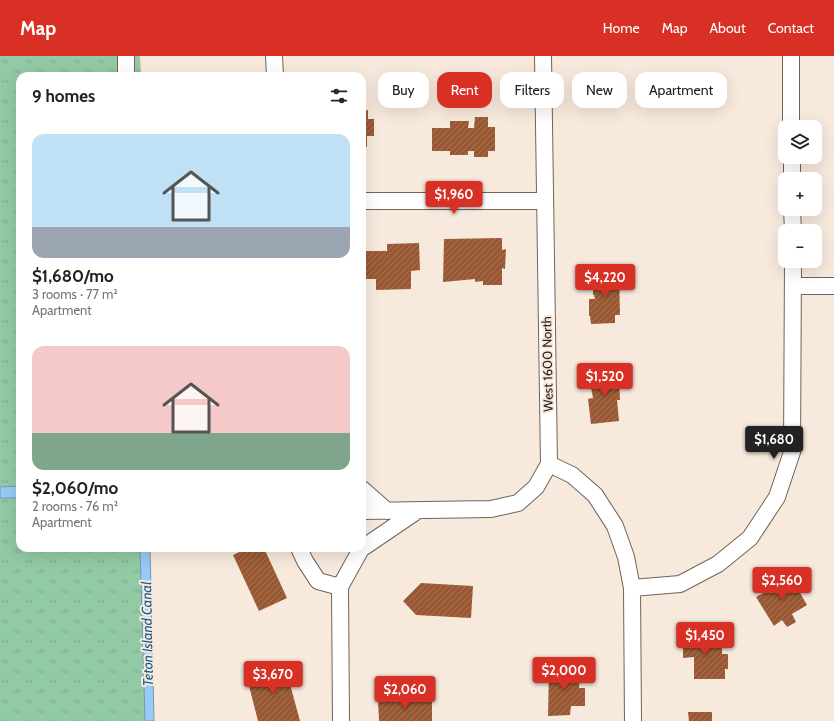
<!DOCTYPE html>
<meta charset="utf-8">
<style>
:root{--surface:#fff;--page:#f2f2f2;--text:#222;--muted:#767676;--accent:#d93025}
body{margin:0;font-family:Cabin,sans-serif;background:var(--page);color:var(--text);height:100vh;display:flex;flex-direction:column;font-size:15px;white-space:nowrap}
*{box-sizing:border-box;margin:0}
p{font-size:13px;color:var(--muted)}
.icon{flex:none;width:22px;height:22px;fill:none;stroke:currentColor;stroke-width:2;stroke-linecap:round;stroke-linejoin:round}
.map{position:relative;flex:1;overflow:hidden}
.sheet{position:absolute;left:16px;top:16px;width:350px;height:480px;display:flex;flex-direction:column;background:var(--surface);border-radius:12px;box-shadow:0 4px 16px #0002}
.sheet>*{flex:none}
.hud{position:absolute;left:378px;top:16px;width:380px;height:36px;display:flex;gap:8px}
.buttons{position:absolute;left:778px;top:64px;display:grid;gap:8px}
.buttons a{display:grid;place-items:center;width:44px;height:44px;border-radius:8px;background:var(--surface);box-shadow:0 4px 16px #0002;font-size:20px}
.price{position:absolute;translate:-50% -34px;padding:0 9px;border-radius:4px;background:var(--accent);color:#fff;font-size:13px;line-height:26px;filter:drop-shadow(0 1px 2px #0008)}
.price::after{content:'';position:absolute;left:50%;top:24px;width:12px;height:9px;margin-left:-6px;background:inherit;clip-path:polygon(0 0,100% 0,50% 100%)}
.price.current{background:#222;color:#fff}
ul{padding:0;list-style:none}
li{display:grid;align-content:center;gap:8px;height:212px;padding:0 16px}
li span{display:grid;place-items:center;height:124px;border-radius:12px;color:#555}
li>.icon{margin-inline-start:auto}
span .icon{width:72px;height:72px;fill:#fffc;stroke-width:1}
li b{font-size:17px}
h2{display:flex;justify-content:space-between;align-items:center;height:48px;padding:0 16px;font-size:17px}
.chip{padding:0 14px;border-radius:12px;background:var(--surface);box-shadow:0 4px 16px #0002;font-size:14px;line-height:36px}
.chip.current{background:var(--accent);color:#fff}
header{display:flex;align-items:center;gap:24px;box-sizing:border-box;height:56px;padding:0 20px;background:var(--accent);color:#fff}
header strong{font-size:19px}
nav{display:flex;gap:22px;margin-inline-start:auto;font-size:14px}
.map>svg:first-child{display:block}
.grass{fill:url(#grass-tufts)}
.water{fill:#97caf5;stroke:#7698b5}
.building{fill:url(#building-hatch)}
.lines{fill:none;stroke-linecap:round;stroke-linejoin:round}
.minor-casing{stroke:#706459;stroke-width:18}
.minor{stroke:#fff;stroke-width:16}
.labels{text-anchor:middle;stroke-width:4;stroke-linejoin:round;paint-order:stroke}
.street-label{font-size:13px;fill:#2a2420;stroke:#f8e9dd}
.water-label{font-size:14px;font-style:italic;fill:#115a8b;stroke:#f8e9dd}
</style>
<header>
<strong>Map</strong>
<nav><a>Home</a><a>Map</a><a>About</a><a>Contact</a></nav>
</header>
<div class="map">
<svg width="834" height="665" viewBox="0 0 834 665">
<defs>
<pattern id="grass-tufts" width="24" height="20" patternUnits="userSpaceOnUse"><rect width="24" height="20" fill="#92caa5"/><path d="M3 7l-1-3M5 7V3M7 7l1-3M15 17l-1-3M17 17v-4M19 17l1-3" fill="none" stroke="#7ead8e"/></pattern>
<pattern id="building-hatch" width="6" height="6" patternUnits="userSpaceOnUse"><rect width="6" height="6" fill="#9a5832"/><path d="M-1 1l2-2M0 6l6-6M5 7l2-2" fill="none" stroke="#a5765b"/></pattern>
</defs>
<rect width="100%" height="100%" fill="#f8e9dd"/>
<!-- grass -->
<path class="grass" d="M0,0H140L141,20H20V492H150L153,665H0Z"/>
<!-- water -->
<path class="water" d="M20,430V442H0V431Z
M140,492H150L154,665H145Z"/>
<!-- building -->
<path class="building" d="M368,54V63H374V80H367V91H362V55Z
M475,61H488V71H495V95H488V101H474V95H468V99H450V95H432V72H450V65H469L468,72H474Z
M502,182V194L506,193L505,213L502,212V229H483V225L475,226V223L443,226L444,183Z
M419,187L420,214L411,215V233L376,234V223H366L365,195H387V188Z
M619,216L620,259H615V267L591,268L590,260H589V243H595L594,239H593V217Z
M615,313L616,323H619L620,344H617L619,365L591,368L588,343L593,342L591,331H596V326L592,327L591,315Z
M248,492H264L287,542L259,555L233,499Z
M788,516L807,549L792,558L796,566L787,571L782,564L774,570L756,541L771,533L773,537L776,535L772,527Z
M421,527L473,530L471,562L416,559L403,545Z
M685,576H705V584H718V590L722,589V598H728V613H725V623H694V601L683,602V584H685Z
M284,606L300,665H258L247,622L266,617L265,612Z
M570,609L569,612L577,613V620H580L579,632H585V650H571L570,659L548,660L549,610Z
M432,643V665H379L378,644Z
M688,656H712V665H689Z"/>
<g class="lines">
<!-- minor casing -->
<g class="minor-casing">
<path id="minor" d="M126,0V20
M274,0L275,20
M791,0V71
M792,101V123
M362,145H545
M792,153L793,175
M793,230H834
M549,408L572,419L595,439L615,470L626,501L632,532L633,665
M362,433L387,455
M362,455L491,453L518,447L536,431L549,408L543,0
M299,492L305,505L318,525L340,531
M632,532L680,528L718,508L750,482L777,441L792,396L793,205
M341,665L340,531L361,493L417,455"/>
</g>
<!-- minor -->
<use href="#minor" class="minor"/>
</g>
<g class="labels">
<!-- street labels -->
<g class="street-label">
<text transform="translate(547 308) rotate(-91)" y="5">West 1600 North</text>
</g>
<!-- water labels -->
<g class="water-label">
<text transform="translate(147 578) rotate(-91)" y="5">Teton Island Canal</text>
</g>
</g>
</svg>
<div class="buttons">
<a><svg class="icon" aria-label="layers" viewBox="0 0 24 24"><path d="M12 4l9 5-9 5-9-5zM3 14l9 5 9-5"/></svg></a>
<a>+</a>
<a>−</a>
</div>
<b class="price" style="left:454px;top:159px">$1,960</b>
<b class="price" style="left:605px;top:242px">$4,220</b>
<b class="price" style="left:605px;top:341px">$1,520</b>
<b class="price current" style="left:774px;top:404px">$1,680</b>
<b class="price" style="left:782px;top:545px">$2,560</b>
<b class="price" style="left:705px;top:600px">$1,450</b>
<b class="price" style="left:564px;top:635px">$2,000</b>
<b class="price" style="left:273px;top:639px">$3,670</b>
<b class="price" style="left:405px;top:654px">$2,060</b>
<div class="hud">
<a class="chip">Buy</a>
<a class="chip current">Rent</a>
<a class="chip">Filters</a>
<a class="chip">New</a>
<a class="chip">Apartment</a>
</div>
<section class="sheet">
<h2>9 homes<svg class="icon" aria-label="filters" viewBox="0 0 24 24"><path d="M4 7h16M4 17h16"/><circle cx="9" cy="7" r="2"/><circle cx="15" cy="17" r="2"/></svg></h2>
<ul>
<li><span style="background:linear-gradient(#bfe0f5 75%,#9aa5b1 0)"><svg class="icon" aria-label="home" viewBox="0 0 24 24"><path d="M3 11l9-7 9 7M6 9v11h12V9"/></svg></span><div><b>$1,680/mo</b><p>3 rooms · 77 m²</p><p>Apartment</p></div></li>
<li><span style="background:linear-gradient(#f6c9c9 70%,#7fa58c 0)"><svg class="icon" aria-label="home" viewBox="0 0 24 24"><path d="M3 11l9-7 9 7M6 9v11h12V9"/></svg></span><div><b>$2,060/mo</b><p>2 rooms · 76 m²</p><p>Apartment</p></div></li>
</ul>
</section>
</div>
